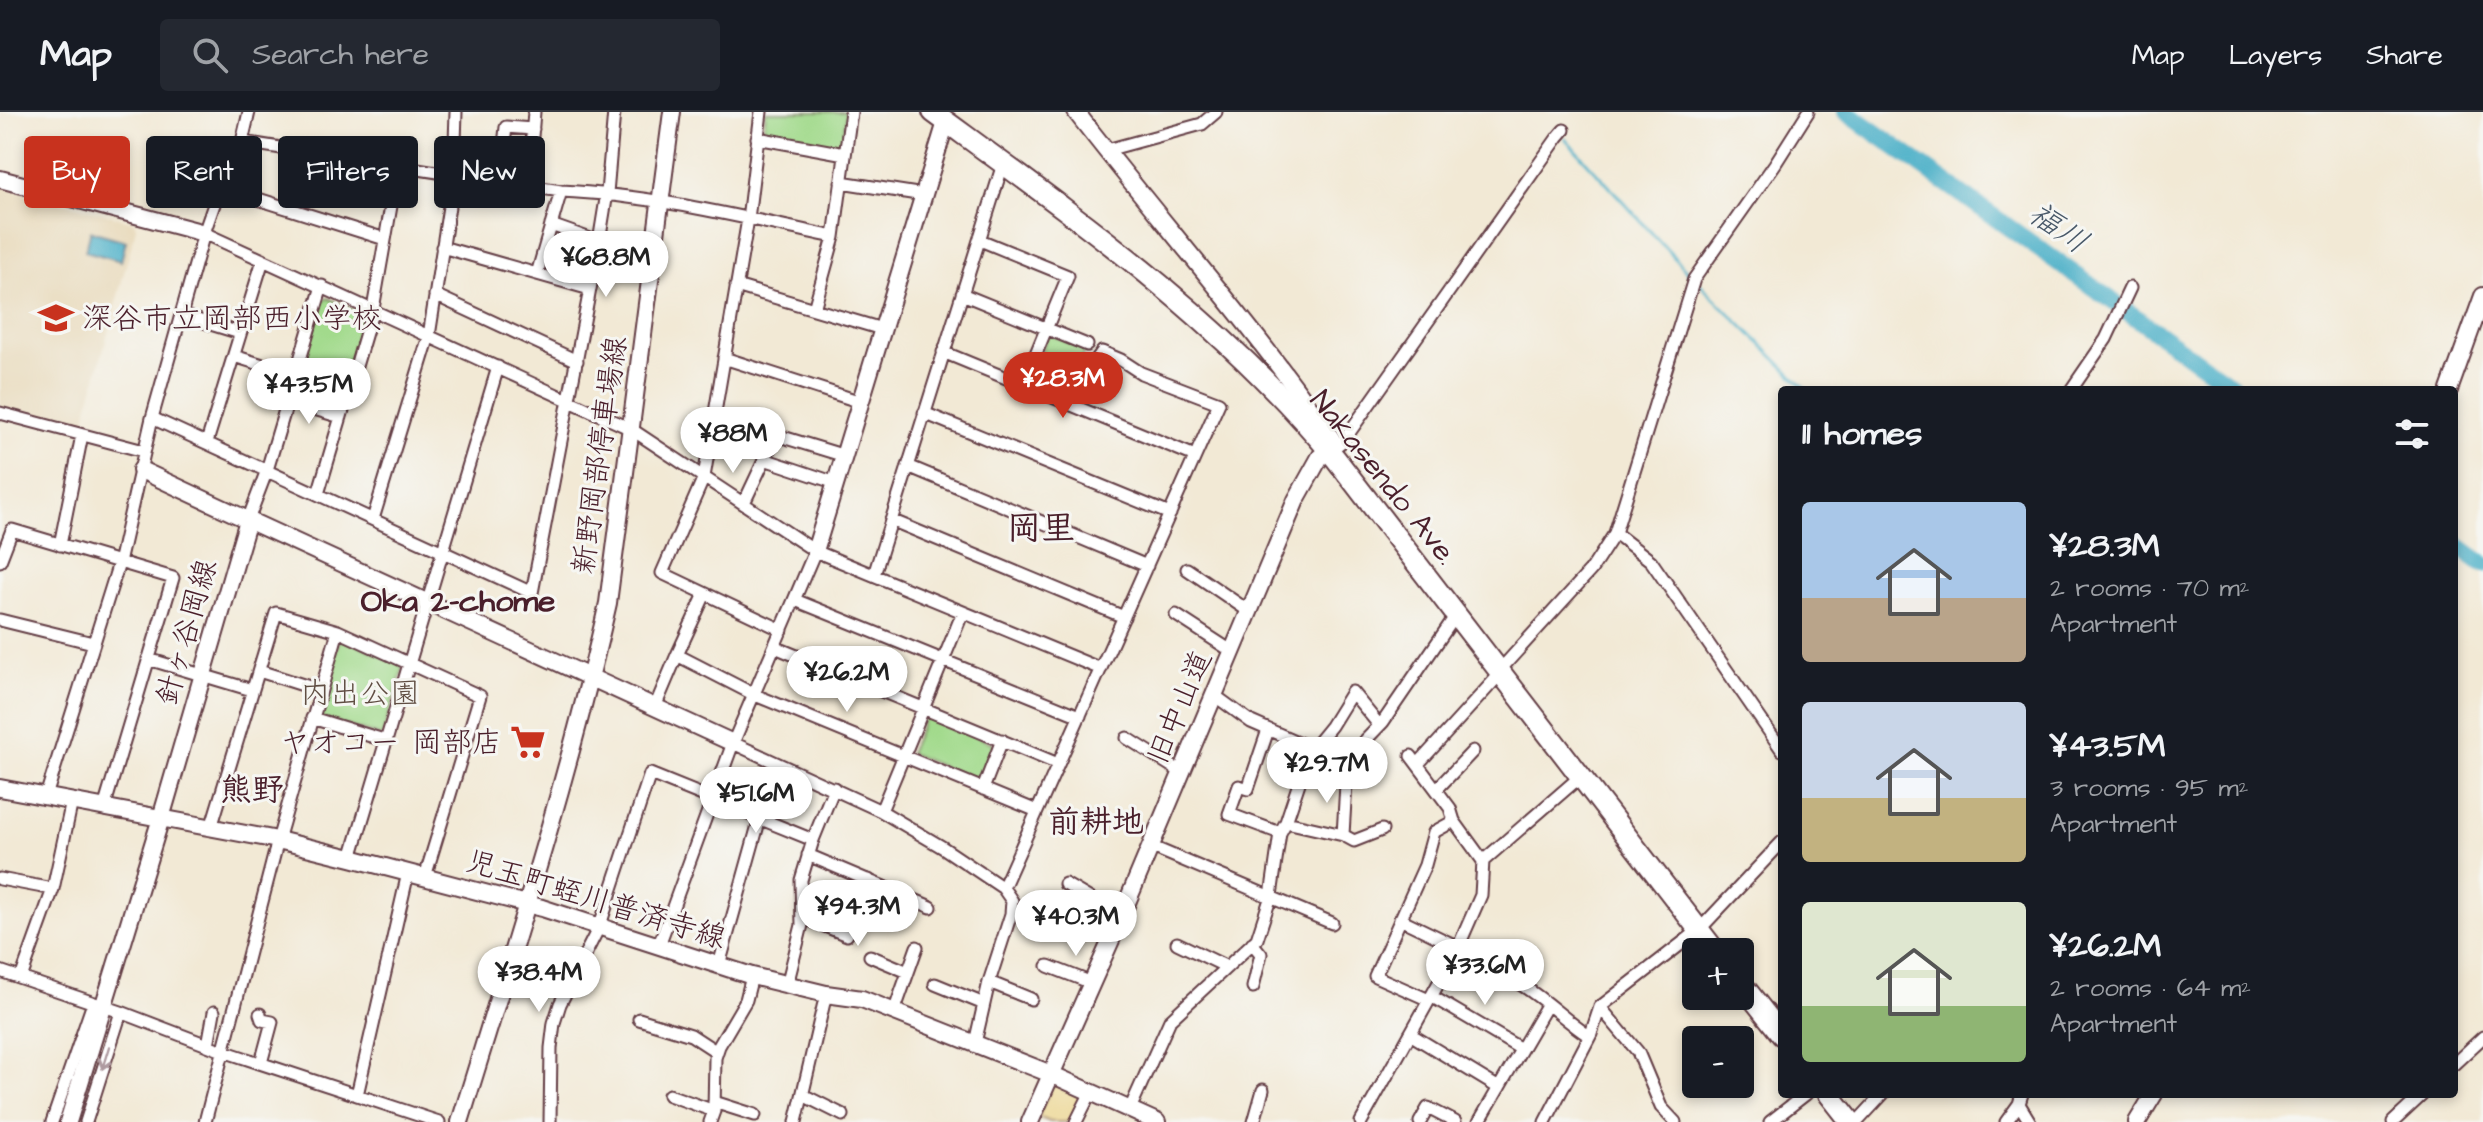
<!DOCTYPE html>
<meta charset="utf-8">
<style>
:root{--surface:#171b24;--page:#242831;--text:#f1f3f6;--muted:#9ea1a6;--line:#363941;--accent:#c8321e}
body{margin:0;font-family:"Architects Daughter","Klee One",sans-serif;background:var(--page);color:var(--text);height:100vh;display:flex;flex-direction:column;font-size:30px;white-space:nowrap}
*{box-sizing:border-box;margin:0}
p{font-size:26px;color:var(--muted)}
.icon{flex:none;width:44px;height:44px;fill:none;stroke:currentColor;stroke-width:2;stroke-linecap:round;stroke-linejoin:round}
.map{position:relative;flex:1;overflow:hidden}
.side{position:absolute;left:1778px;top:274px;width:680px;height:712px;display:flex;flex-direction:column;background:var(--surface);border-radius:8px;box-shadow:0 4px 12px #0003}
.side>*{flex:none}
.top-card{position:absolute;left:24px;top:24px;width:760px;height:72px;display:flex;gap:16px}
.controls{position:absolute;left:1682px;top:826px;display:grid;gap:16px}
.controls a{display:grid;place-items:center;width:72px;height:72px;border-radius:8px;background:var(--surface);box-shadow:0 4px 12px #0003;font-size:40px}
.price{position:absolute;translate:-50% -68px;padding:0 18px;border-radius:28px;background:#fff;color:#222;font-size:26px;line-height:52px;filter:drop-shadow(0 2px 4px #0008)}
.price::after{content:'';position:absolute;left:50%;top:48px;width:24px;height:18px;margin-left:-12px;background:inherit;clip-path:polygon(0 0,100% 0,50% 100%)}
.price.selected{background:var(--accent);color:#fff}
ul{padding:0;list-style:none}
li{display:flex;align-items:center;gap:24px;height:200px;padding:0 24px}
li span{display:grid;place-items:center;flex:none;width:224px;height:160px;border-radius:8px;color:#555}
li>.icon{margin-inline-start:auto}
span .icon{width:96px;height:96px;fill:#fffc;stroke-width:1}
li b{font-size:34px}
h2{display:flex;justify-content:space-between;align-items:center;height:96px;padding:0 24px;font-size:34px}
.chip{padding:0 28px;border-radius:8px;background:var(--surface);box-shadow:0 4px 12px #0003;font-size:28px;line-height:72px}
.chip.selected{background:var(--accent);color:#fff}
header{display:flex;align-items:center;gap:48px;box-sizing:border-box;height:112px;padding:0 40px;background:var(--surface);border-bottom:2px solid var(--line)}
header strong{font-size:38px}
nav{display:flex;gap:44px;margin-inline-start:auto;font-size:28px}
.search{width:560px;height:72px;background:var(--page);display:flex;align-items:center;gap:20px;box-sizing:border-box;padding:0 28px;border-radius:8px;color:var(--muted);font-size:30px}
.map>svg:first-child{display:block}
.built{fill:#e8d9ba}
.green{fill:#a2da8c;stroke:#767c5c;stroke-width:2}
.sand{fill:#eeda9e;stroke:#9c7c64;stroke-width:2}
.water{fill:#48afc7;stroke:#496779;stroke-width:2}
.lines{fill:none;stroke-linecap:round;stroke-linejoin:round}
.stream{stroke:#48afc7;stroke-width:3}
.river{stroke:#48afc7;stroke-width:18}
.street-casing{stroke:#633d44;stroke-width:15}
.secondary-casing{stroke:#633d44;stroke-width:20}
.highway-casing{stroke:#633d44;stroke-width:24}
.street{stroke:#fff;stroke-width:11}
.secondary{stroke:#fff;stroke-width:16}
.highway{stroke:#fff;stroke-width:20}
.oneway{stroke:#ae9aa0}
.labels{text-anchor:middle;stroke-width:6;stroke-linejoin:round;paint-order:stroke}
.poi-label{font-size:30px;fill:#4a1f2b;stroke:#f6f6f2;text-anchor:start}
.street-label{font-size:30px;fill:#4a1f2b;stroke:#f6f6f2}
.park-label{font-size:30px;fill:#604e43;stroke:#f6f6f2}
.water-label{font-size:32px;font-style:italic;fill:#495969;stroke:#f6f6f2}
.neighbourhood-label{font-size:32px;font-weight:bold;fill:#4a1f2b;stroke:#f6f6f2}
.quarter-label{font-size:34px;font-weight:bold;fill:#4a1f2b;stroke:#f6f6f2}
</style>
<header>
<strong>Map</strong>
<div class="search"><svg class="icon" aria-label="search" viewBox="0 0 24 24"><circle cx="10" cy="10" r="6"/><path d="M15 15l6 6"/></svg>Search here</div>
<nav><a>Map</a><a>Layers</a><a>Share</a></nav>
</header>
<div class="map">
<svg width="2483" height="1010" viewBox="0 0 2483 1010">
<rect width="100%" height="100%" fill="#f6f6f2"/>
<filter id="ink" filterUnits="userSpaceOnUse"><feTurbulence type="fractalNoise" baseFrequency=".0125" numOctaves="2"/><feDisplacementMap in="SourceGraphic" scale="16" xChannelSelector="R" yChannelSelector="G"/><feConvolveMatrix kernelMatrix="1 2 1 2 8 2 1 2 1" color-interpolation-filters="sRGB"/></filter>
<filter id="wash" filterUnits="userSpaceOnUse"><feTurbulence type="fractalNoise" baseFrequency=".006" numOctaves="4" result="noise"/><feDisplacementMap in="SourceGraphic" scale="32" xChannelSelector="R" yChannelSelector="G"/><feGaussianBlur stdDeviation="1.8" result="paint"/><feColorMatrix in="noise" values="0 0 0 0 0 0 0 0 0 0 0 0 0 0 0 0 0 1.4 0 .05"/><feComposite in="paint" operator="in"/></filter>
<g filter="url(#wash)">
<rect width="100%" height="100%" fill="#f2e9d5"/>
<!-- built -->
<path class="built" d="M0,74L134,110L136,116L84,310L80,317L0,295Z"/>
<!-- green -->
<path class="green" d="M766,0H846L842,34L837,36L763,22Z
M328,186L365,203L367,206L339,300L294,287L322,189Z
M1048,222L1086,238L1080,248L1087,251L1073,287L1070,288L1029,270Z
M344,526L400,552L403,557L382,625L317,604L339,529Z
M926,602L994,632L979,670L909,641Z"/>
<!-- sand -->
<path class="sand" d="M1058,971L1084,983L1073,1010H1050L1038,1005L1051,975Z"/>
<!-- water -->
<path class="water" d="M91,119L126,129L121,149L85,139Z"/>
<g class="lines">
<!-- stream -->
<path class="stream" d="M1565,26L1692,165
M1698,170L1807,278"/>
<!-- river -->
<path class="river" d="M1846,0L2238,278
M2454,431L2483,452"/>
</g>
</g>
<g filter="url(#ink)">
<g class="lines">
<!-- street casing -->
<g class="street-casing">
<path id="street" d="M761,0L748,107L704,365L662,461L782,518
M757,26L845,42
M242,30L561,79C654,83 744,106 834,125
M1107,40L1114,36L1202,12L1216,0
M500,69L506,15L533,17
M841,70L924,83
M528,74L534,0
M220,75L385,127
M551,113L599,130
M204,121L631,317L815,439L1101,557
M980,128L1068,164L1023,273
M442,135L590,177
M537,162L561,79
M736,174L882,217
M962,182L1087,233
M435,183L577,249
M814,197L834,125L851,0
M181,203L240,221
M943,240L1195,344
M234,244L295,263
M724,246L861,290
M2071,278L2106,227L2130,176
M287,289L341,305
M0,301L144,339
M924,301L1170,402
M714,304L845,344
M152,306L532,481L599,130L607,81L614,0
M207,330L263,148
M1330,339L1344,328L1558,25L1564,18
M764,347L836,371
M908,354L1147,454
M318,382L373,197L398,54
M744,391L776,323
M373,407L429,224L454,62L456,0
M248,408L267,358L322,174
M891,408L1124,505
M1615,421L1651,449L1782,638
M60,433L82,323
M0,449L12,418L173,466L104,696
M1187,457L1250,500
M874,463L1003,52
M705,482L677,543L755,583L1037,699
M795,488L1080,604
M1176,503L1233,540
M0,508L93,531
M775,535L1058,652
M148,547L252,578
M259,559L319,578
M1499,559L1591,458L1615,421L1694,167L1775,52L1808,0
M1214,583L1251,610L1313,637
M655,595L677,543
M312,606L387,629
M1379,613L1352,580L1331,614L1309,641L1286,710L1343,723L1347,655L1358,636L1383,610L1456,503
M1268,618L1248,677L1239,674L1229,702L1280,721
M1127,626L1181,660
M733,631L881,699L942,735L1003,776L1012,789L1011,802L989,870L975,931
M1411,644L1450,696L1454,709
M1418,652L1501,561
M983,677L1002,628
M1437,677L1473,639
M46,684L119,451L152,306L204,121L220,75L242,30L249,0
M881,699L963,500
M211,716L276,501L338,519L480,584L425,765
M1343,723L1354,729L1382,718
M1150,734L1332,811
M808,743L931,795
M351,746L498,255
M0,767L53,777
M1065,772L1121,805
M1003,776L1219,291L1141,261L1121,248L1102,240L1091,255L1073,293
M802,805L847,823L869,768
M1400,807L1458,835
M1177,831L1227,855
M1252,831L1261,842L1253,875
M659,833L733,631L815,439
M1456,840C1479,848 1503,861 1523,874C1547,889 1566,909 1589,924
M870,844L908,860
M719,853L760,706
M1048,854L1092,871
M0,859L121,900L86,1010
M21,866L53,777L72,689
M989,870L1031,887
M935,872L984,892
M787,873L802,813L801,768L813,728L834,676
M1431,884L1521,937
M1429,888L1375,864L1425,753L1434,720L1454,709L1483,749
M1600,895L1638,940L1661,995L1675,1010
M121,900L223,939L439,1010
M894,900L917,835
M260,902L262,908L272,910L261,951
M639,907L691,923L717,940
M1410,922L1499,976
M208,933L214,900
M2454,952L2483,925
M357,983L408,761
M669,983L714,999
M803,983L843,1003
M714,990L755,1003
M2019,992L2030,1010
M1130,997L1170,908L1257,827L1271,784L1280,721L1286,710
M52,1010L93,891
M205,1010L278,728L338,519
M550,1010L551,936L554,911L560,892L600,813L650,662L813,728
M710,1010L714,999L715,946L719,934L746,888L752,864
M796,1010L826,882
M1076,1010L1091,980
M1254,1010L1263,978
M1361,1010L1456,840L1481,783L1483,749L1581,664
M1420,1010L1428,996L1455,1010
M1479,1010L1547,893
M1545,1010L1591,922L1600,895L1699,818L1782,730
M1770,1010L1806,982
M1857,1010L1883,982
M2006,1010L2019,992L2022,982
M2393,1010L2423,982"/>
</g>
<!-- secondary casing -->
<g class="secondary-casing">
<path id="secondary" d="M0,67L204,121
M2449,278L2483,184
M141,358L248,408
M815,439L946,10
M0,676L278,728L351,746L542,796L752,864L826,882L862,887L1051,962L1157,1010
M68,1010L161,706L248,408L733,631
M460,1010C513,838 568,667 608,491L672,0
M1030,1010L1115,819L1296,388L1320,345L1332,335V327C1253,213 1160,109 1076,0
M2137,1010L2154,982"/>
</g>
<!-- highway casing -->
<g class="highway-casing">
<path id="highway" d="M933,0C1076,105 1223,208 1336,347L1716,840
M1740,870L1782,923
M1829,982L1851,1010"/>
</g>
<!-- street -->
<use href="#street" class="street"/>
<!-- secondary -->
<use href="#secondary" class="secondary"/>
<!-- highway -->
<use href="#highway" class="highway"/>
</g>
<!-- one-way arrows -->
<defs><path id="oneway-shaft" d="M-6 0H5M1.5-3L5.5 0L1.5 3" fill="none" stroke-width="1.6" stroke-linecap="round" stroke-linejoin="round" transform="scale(2)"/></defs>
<use class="oneway" href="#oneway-shaft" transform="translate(106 946) rotate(107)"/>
</g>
<!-- icons -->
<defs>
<g id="school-bare" transform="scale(2.76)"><path d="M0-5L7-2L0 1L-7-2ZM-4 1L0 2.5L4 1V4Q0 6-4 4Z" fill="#c8321e" stroke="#f6f6f2" stroke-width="2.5" paint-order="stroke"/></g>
<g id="supermarket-bare" transform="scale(2.76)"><path d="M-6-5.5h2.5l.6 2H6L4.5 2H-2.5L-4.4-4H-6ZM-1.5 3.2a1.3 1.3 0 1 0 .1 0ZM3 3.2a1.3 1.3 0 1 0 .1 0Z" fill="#c8321e" stroke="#f6f6f2" stroke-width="2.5" paint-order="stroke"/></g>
</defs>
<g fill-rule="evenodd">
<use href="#school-bare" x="56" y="206"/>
<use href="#supermarket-bare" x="528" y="630"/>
</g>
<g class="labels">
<!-- poi labels -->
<g class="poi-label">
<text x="82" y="216">深谷市立岡部西小学校</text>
<text x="502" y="640" text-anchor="end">ヤオコー 岡部店</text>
</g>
<!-- street labels -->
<g class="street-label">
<text transform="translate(599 343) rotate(-82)" y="10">新野岡部停車場線</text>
<text transform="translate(1384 365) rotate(51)" y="10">Nakasendo Ave.</text>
<text transform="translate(186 520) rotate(-74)" y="10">針ヶ谷岡線</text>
<text transform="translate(1179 595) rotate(-67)" y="10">旧中山道</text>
<text transform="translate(596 787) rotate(17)" y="10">児玉町蛭川普済寺線</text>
</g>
<!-- park labels -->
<g class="park-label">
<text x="360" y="591">内出公園</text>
</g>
<!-- water labels -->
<g class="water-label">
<text transform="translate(2059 115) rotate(35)" y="11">福川</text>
</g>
<!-- neighbourhood labels -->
<g class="neighbourhood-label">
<text x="458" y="499">Oka 2-chome</text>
<text x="252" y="688">熊野</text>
<text x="1096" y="720">前耕地</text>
</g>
<!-- quarter labels -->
<g class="quarter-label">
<text x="1041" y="427">岡里</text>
</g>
</g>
</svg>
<div class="controls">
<a>+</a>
<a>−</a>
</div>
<b class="price" style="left:606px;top:187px">¥68.8M</b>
<b class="price selected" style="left:1063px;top:308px">¥28.3M</b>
<b class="price" style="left:309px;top:314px">¥43.5M</b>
<b class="price" style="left:733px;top:363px">¥88M</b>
<b class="price" style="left:847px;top:602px">¥26.2M</b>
<b class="price" style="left:1327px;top:693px">¥29.7M</b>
<b class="price" style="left:756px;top:723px">¥51.6M</b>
<b class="price" style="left:858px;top:836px">¥94.3M</b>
<b class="price" style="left:1076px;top:846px">¥40.3M</b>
<b class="price" style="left:1485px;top:895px">¥33.6M</b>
<b class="price" style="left:539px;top:902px">¥38.4M</b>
<div class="top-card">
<a class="chip selected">Buy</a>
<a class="chip">Rent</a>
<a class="chip">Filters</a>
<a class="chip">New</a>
</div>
<section class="side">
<h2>11 homes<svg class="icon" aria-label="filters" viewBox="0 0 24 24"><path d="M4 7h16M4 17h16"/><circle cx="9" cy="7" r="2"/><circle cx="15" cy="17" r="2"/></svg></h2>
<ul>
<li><span style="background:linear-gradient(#a9c7e8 60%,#b9a48a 0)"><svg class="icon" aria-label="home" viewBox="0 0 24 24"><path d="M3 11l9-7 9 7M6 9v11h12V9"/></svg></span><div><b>¥28.3M</b><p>2 rooms · 70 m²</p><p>Apartment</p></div></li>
<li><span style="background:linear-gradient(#c9d6e8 60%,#c2b280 0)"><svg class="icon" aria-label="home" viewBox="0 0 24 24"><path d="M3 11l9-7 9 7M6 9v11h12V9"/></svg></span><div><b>¥43.5M</b><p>3 rooms · 95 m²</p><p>Apartment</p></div></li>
<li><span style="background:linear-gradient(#dfe7d0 65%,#8fb573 0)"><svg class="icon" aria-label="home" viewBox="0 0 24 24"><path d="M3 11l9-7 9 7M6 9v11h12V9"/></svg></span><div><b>¥26.2M</b><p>2 rooms · 64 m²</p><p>Apartment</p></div></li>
</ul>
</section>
</div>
